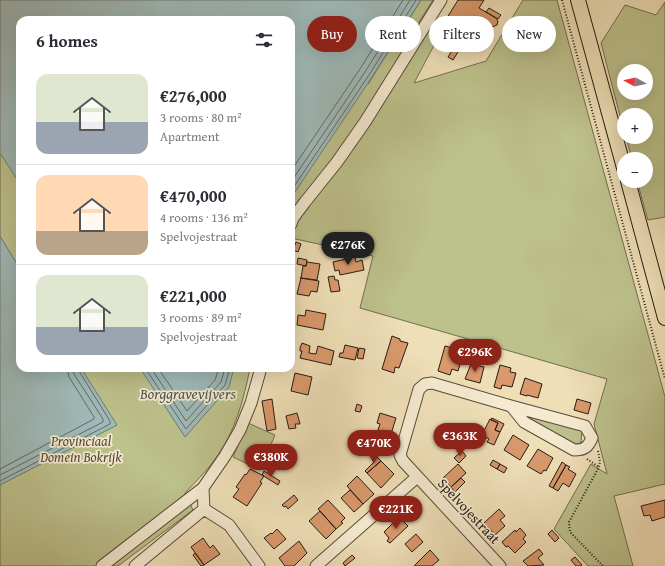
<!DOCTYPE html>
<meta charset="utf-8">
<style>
:root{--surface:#fff;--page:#f2f2f3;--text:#2b2b33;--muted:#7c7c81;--line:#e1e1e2;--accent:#8f2418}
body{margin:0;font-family:"Gentium Book Plus",serif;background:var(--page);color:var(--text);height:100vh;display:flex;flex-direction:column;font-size:15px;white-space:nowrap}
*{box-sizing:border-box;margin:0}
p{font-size:13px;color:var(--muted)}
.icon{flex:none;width:22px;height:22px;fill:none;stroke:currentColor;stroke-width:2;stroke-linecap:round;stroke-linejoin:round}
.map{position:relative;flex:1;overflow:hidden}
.details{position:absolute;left:16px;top:16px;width:279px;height:356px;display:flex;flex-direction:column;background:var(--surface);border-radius:12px;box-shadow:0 4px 16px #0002}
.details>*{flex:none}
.banner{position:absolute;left:307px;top:16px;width:298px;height:36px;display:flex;gap:8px}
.needle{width:26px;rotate:278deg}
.tools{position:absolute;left:617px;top:64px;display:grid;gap:8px}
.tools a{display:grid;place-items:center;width:36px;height:36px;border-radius:50%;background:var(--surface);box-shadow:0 4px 16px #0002;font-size:20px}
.price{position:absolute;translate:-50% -34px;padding:0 9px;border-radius:14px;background:var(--accent);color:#fff;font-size:13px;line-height:26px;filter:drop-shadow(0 1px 2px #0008)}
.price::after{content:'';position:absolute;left:50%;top:24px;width:12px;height:9px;margin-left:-6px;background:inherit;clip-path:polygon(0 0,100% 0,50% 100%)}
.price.current{background:#222;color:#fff}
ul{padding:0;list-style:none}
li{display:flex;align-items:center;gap:12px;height:100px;padding:0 20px}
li+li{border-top:1px solid var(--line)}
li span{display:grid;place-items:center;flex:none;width:112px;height:80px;border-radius:12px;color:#555}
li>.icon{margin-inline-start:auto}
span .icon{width:48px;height:48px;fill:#fffc;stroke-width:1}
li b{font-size:17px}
h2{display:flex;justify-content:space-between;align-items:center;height:48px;padding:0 20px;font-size:17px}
.tag{padding:0 14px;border-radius:18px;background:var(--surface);box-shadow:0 4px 16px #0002;font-size:14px;line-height:36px}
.tag.current{background:var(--accent);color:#fff}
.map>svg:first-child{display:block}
.green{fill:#bdc18c;stroke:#706e50;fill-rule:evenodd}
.water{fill:#9fbab9;stroke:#6e7a77}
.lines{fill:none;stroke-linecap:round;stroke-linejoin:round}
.shore{stroke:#626a66;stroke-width:1}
.building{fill:#d9996c;stroke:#241b13}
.minor-casing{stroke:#574c3c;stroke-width:13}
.major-casing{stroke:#241b13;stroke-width:16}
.path{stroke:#241b13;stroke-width:2;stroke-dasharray:1 2;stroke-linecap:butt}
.minor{stroke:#f5ead0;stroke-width:11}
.major{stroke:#efdfb7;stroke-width:14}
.labels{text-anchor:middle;stroke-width:3.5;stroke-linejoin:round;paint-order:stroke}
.park-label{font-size:14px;font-style:italic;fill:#524d37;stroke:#f5ead0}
.street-label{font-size:14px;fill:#241b13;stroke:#f5ead0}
.water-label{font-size:15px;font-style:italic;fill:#4f534d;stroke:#f5ead0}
</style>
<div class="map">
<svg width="665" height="566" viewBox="0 0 665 566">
<rect width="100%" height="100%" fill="#efdfb7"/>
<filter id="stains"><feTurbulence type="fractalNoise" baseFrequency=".005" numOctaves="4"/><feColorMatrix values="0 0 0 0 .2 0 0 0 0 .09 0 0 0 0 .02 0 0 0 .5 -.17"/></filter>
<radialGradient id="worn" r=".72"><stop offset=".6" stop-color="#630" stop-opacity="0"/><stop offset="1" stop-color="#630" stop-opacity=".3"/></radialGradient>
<!-- green -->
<path class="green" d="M0,0H419L368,84L421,0H433L419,22L439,36L414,83L486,61L523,0H557L665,397V484L614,496L633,566H588L554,529L591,464L607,474L594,424L607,379L360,308L373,256L291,238V20H20V368H250C244,398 236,429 218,455C209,469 196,481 185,493L193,510L118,566H0Z
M665,2V217L648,220L637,181H646V159H632L626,137H646V115H624V131L601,43L625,5L656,15ZM624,71H646V93H624Z
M528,414L582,430L581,443L575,446L527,419Z
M248,423L275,435L260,470L233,457Z"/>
<!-- water -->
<path class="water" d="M0,0H421L372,77L291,198V20H20V184L0,153Z
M0,236L20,269V368H81L117,425L0,485Z
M140,368H234L229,387L185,437Z"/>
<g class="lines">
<!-- shore -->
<path class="shore" d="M291,171L360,69L403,0
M291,182L365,72L410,0
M291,191L369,75L416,0
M145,368L186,429L225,385L230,368
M151,368L186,421L221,382L225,368
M158,368L187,411L215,380L219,368
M0,469L94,419V417L69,377L67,368
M0,475L103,422V419L74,374L73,368
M0,481L110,424V421L79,371L78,368"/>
</g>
<!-- building -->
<path class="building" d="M458,0H484L479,8L496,18L498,21L497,25L492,27L474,16L461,37L442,26Z
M489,8L501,15L498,19L486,12Z
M440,31L446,34L444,38L446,39L449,35L463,44L453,60L448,57L453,49L436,38Z
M296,242L301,244L298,252L293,250Z
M355,257L356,262L362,260L364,270L340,275L339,270L335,271L333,262Z
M298,258L307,260L306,266L297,264Z
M307,262L320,264L317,280L300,278H301L303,266H306Z
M334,276L335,280H338L340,291L331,292L328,277Z
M301,278L319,281L317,292L311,291L309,296L297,294Z
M306,310L326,314L323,330L297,325L298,315L305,316Z
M392,336L400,339V341L408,343L399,368L395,367L394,373L382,369Z
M473,341L487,345L485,354L471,350Z
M302,343L310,346L309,353L316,354L318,346L334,351L331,365L300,358L302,351H300V348Z
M345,345L358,348L355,360L339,357L340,353H343Z
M445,346L464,351L458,371L452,369L450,375L438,371Z
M359,348L365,349L363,359L357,358Z
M471,364L484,367L480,383L465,379Z
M500,365L511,368L510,372L516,373L512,387L502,385L501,389L494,387Z
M295,373L312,377L308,395L291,391Z
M525,378L542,384L538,398L527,395V396L520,394Z
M272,399L276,429L267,431L262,401Z
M577,399L591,403L588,414L574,410Z
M357,404L362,406L360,412L355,411Z
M297,413L300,424H295L296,428L289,429L286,416Z
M380,413L396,418L391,434L378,430L380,424L377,423Z
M492,418L504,424L500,432L495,430L498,423L491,420Z
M490,419L498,423L495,430L500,432L494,445L487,442L489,439L482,435Z
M362,432L367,439L361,443L356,436Z
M513,435L529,445L520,460L504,450Z
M538,449L553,458L546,471L544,470L541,474L527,466Z
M462,451L466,456L459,463L454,458Z
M376,456L381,461L367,473L365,471L374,462L372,460Z
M493,460L500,464L497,469L490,465Z
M381,461L394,474L381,488L367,473Z
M562,462L566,465L553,488L549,486Z
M458,464L466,473L451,487L443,478Z
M500,464L507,468L504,473L497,469Z
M566,465L570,467L568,469L576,474L569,487L563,483L558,491L553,488Z
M250,469L264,476L260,482L262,483L247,506L233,497L239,489L236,487L245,474L246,475Z
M264,471L280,481L278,485L262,475Z
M357,476L374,494L363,504L347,486Z
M461,478L465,482L455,492L451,487Z
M350,490L363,504L354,512L341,498Z
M294,495L298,500L288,509L286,506L284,507L282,505Z
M328,500L345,518L341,522L343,523L336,529L318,509Z
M665,500V517L652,521L650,515L644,516L641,506Z
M499,509L505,516L500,520L505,526L495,535L484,523Z
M320,511L336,529L326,539L309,521Z
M399,517L408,526L390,543L387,541L389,538L384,532Z
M520,528L526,535L523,539L526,542L515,553L508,546L506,547L502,542L515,530L516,532Z
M277,529L286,539L274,549L264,538L271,533L272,534Z
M552,530L559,538L555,542L548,534Z
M416,534L423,542L412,552L405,544Z
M203,538L210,548L213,545L220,554L204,565L191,547Z
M299,541L307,553L294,566H285L279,558Z
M539,549L543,554L538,558L544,565L528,566L523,561Z
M430,550L439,560L432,566H414Z
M195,553L204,565L202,566H201L193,555Z
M352,555L355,558L345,566L343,563Z
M575,557L582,565L581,566H576L571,560Z"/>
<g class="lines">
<!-- minor casing -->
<g class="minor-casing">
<path id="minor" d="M291,224L293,218L305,202L337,162L365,122L441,0
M204,509L229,525L259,566
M102,566L203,488L225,456L240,430L251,403L261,368
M135,566L204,509L203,488
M316,566L417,477
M500,566L403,461L400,455L419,389L425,384L432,383L511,406L585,426L592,438C588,447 585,450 574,450L524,422L511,406"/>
</g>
<!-- major casing -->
<g class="major-casing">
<path id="major" d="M578,0L624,168
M628,181L665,318"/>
</g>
<!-- path -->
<path class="path" d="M562,0L665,379
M598,451L600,461L599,467L569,522L570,532L603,566
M587,459L599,467"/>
<!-- minor -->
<use href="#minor" class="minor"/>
<!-- major -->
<use href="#major" class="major"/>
</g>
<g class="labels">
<!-- park labels -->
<g class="park-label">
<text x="81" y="446">Provinciaal<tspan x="81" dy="16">Domein Bokrijk</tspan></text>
</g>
<!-- street labels -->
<g class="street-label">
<text transform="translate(469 511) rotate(47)" y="5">Spelvojestraat</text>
</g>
<!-- water labels -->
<g class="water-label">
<text x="188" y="399">Borggravevijvers</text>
</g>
</g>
<rect width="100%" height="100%" filter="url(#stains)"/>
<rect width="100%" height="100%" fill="url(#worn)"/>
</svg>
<div class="tools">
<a><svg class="needle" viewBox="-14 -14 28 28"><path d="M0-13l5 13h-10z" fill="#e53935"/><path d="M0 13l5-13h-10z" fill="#7c7c81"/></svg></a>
<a>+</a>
<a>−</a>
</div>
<b class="price current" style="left:348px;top:266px">€276K</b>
<b class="price" style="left:475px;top:373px">€296K</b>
<b class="price" style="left:460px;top:457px">€363K</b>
<b class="price" style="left:374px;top:464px">€470K</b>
<b class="price" style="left:271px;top:478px">€380K</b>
<b class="price" style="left:396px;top:530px">€221K</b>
<div class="banner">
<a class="tag current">Buy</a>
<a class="tag">Rent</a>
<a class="tag">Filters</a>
<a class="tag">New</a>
</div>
<section class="details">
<h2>6 homes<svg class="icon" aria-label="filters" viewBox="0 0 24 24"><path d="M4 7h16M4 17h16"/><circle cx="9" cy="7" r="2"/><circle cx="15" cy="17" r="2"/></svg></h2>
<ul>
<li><span style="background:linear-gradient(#dfe7d0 60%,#9aa5b1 0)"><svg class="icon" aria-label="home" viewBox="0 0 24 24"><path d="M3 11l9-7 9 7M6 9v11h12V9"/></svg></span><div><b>€276,000</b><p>3 rooms · 80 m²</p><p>Apartment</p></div></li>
<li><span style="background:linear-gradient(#ffd9b3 70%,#b9a48a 0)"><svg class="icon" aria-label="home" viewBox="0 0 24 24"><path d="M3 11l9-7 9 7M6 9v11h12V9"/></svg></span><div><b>€470,000</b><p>4 rooms · 136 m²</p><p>Spelvojestraat</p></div></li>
<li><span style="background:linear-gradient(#dfe7d0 65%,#9aa5b1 0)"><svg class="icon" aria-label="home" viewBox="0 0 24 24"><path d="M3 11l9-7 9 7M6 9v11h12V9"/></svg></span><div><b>€221,000</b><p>3 rooms · 89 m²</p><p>Spelvojestraat</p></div></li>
</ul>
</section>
</div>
